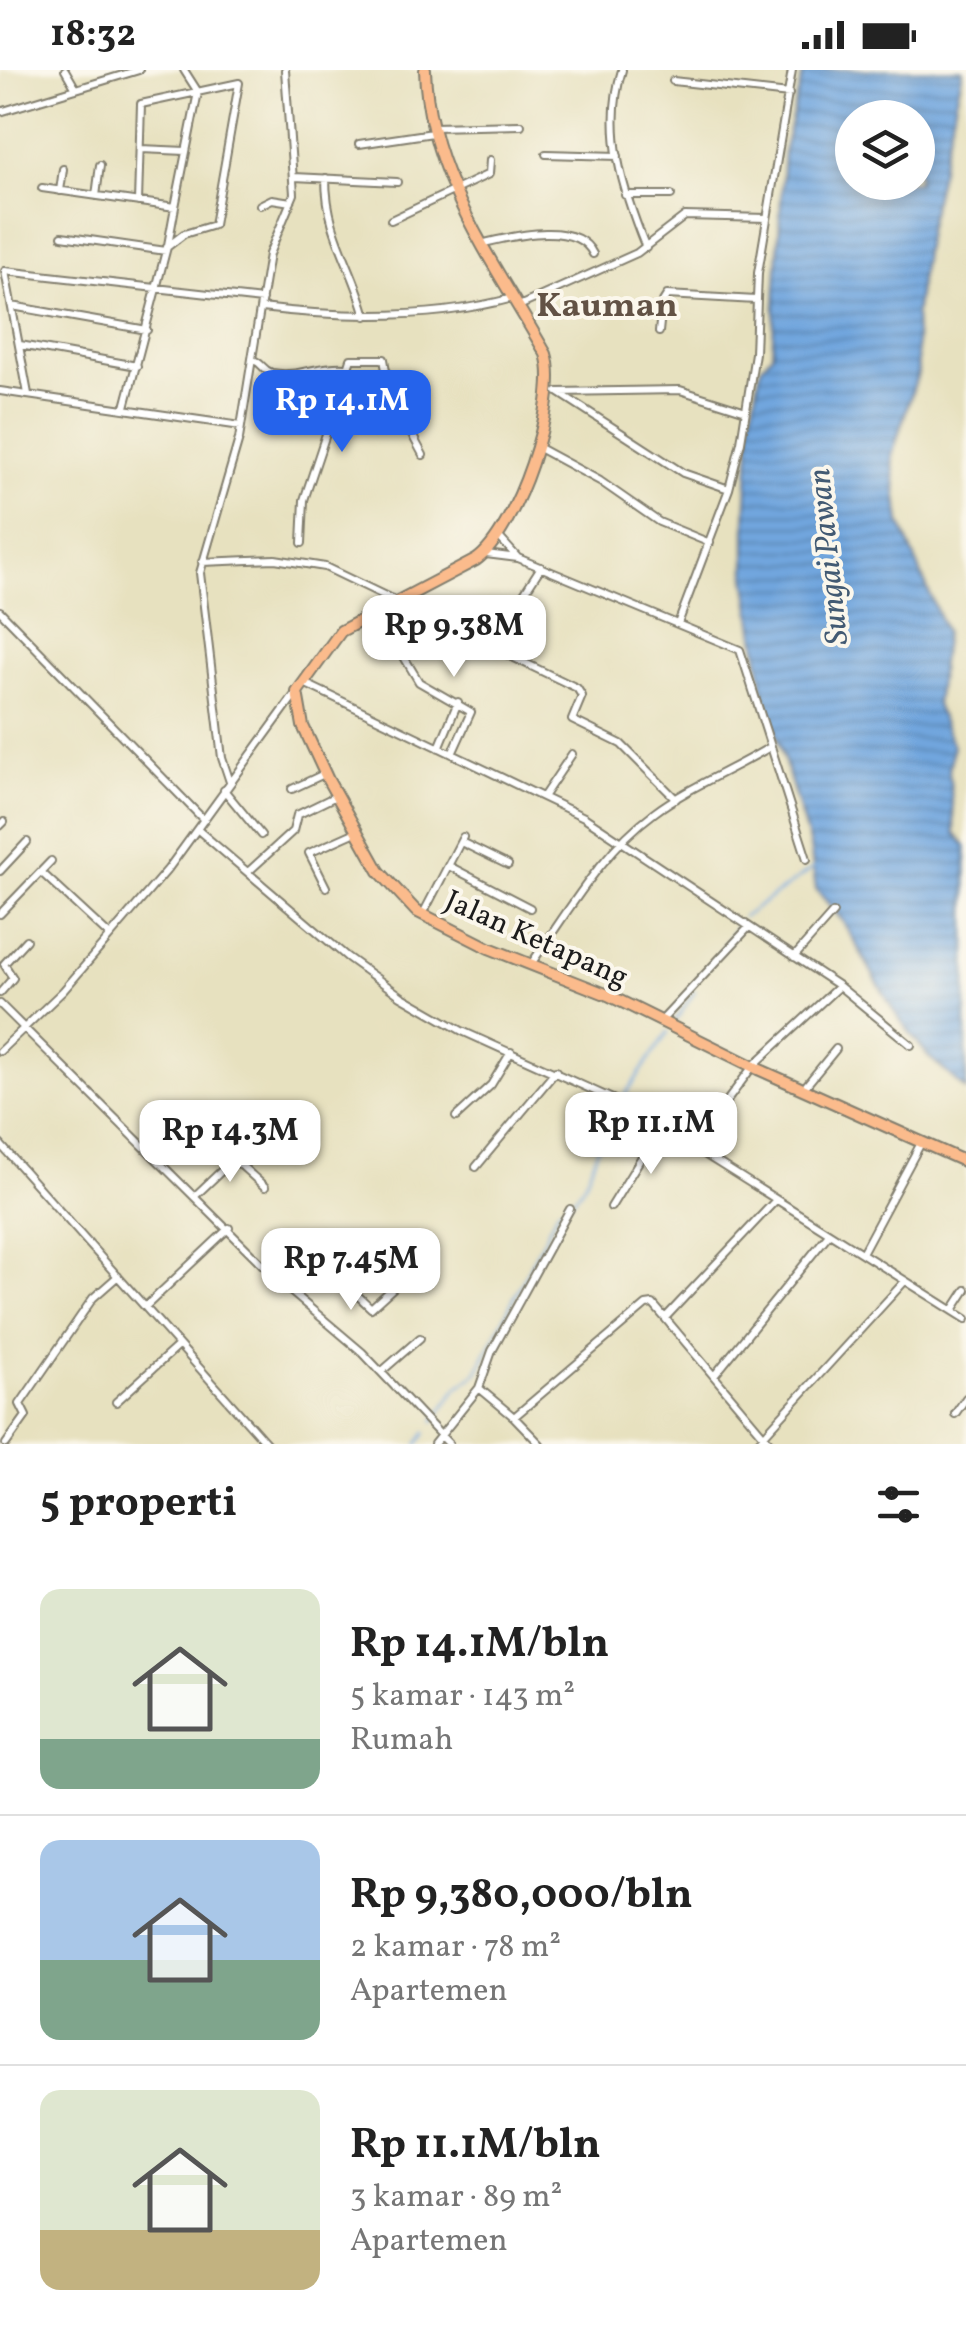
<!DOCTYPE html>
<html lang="id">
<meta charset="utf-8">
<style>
:root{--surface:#fff;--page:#f6f6f6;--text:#222;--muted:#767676;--line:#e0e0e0;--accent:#2563eb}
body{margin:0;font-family:Vollkorn,serif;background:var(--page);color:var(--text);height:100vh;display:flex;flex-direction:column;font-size:38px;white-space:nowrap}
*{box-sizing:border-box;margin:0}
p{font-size:32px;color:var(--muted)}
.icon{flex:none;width:55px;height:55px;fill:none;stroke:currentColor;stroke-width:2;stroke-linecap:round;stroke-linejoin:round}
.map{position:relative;height:1374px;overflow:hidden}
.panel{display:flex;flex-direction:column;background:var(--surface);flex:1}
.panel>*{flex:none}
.buttons{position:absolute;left:835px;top:30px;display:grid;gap:20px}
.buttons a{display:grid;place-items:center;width:100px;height:100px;border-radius:50%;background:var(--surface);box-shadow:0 5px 15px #0003;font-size:50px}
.price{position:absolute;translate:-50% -85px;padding:0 22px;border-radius:20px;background:#fff;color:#222;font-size:32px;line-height:65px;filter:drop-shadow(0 2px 5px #0008)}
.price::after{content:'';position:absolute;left:50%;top:60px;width:30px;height:22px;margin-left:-15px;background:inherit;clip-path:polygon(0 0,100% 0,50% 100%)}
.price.active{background:var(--accent);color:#fff}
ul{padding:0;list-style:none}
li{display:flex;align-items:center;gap:30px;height:250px;padding:0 40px}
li+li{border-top:2px solid var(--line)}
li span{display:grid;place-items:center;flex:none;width:280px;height:200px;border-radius:20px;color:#555}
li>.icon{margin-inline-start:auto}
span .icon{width:120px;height:120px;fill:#fffc;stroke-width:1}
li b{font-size:42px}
h2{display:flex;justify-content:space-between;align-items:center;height:120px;padding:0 40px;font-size:42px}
.status{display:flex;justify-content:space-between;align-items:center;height:70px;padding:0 50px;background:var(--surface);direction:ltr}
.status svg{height:28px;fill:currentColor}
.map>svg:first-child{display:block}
.water{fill:url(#water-rules);stroke:#46617d;stroke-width:2.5;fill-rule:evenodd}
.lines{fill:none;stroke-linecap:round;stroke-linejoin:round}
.stream{stroke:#71a6de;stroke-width:2.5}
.minor-casing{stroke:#827e6e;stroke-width:10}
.primary-casing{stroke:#827e6e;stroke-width:14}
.minor{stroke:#fff;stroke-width:6}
.primary{stroke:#fbbb8c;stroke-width:10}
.labels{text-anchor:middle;stroke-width:8;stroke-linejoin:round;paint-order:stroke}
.street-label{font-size:30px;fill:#1c1c1c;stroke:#fbf7ec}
.water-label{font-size:32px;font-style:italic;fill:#425a73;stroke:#fbf7ec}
.quarter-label{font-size:35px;font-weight:bold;fill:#625245;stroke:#fbf7ec}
</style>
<div class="status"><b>18:32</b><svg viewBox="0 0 49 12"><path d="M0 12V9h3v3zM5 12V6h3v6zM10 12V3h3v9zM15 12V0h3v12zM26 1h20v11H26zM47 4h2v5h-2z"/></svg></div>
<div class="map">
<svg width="966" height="1374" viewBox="0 0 966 1374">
<defs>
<pattern id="water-rules" width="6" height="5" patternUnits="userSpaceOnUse" patternTransform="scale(2.5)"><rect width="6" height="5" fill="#71a6de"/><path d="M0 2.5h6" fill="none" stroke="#5c86b3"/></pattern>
</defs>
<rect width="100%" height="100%" fill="#fbf7ec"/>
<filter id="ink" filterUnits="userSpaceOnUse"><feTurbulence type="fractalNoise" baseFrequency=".01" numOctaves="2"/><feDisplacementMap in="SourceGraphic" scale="20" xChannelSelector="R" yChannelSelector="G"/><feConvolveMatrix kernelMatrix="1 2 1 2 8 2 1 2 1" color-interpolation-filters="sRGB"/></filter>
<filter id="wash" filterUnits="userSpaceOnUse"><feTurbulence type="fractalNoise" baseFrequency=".0048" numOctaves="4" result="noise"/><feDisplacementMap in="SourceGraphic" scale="40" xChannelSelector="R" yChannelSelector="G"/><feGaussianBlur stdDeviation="2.25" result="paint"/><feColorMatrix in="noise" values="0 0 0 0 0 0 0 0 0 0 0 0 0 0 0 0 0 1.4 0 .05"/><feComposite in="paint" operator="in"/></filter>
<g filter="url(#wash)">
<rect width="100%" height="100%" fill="#e7e1bf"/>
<!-- water -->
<path class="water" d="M804,0H963L927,161L915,246L918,303L892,385L900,452L945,561L936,635L953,676L949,701L955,763L966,776V1020L928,986L895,943L842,850L816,819L810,776L764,623L746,507V452L751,351L761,297L772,284L784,79ZM852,48H918V112H852Z"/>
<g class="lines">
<!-- stream -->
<path class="stream" d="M743,847L815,797
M719,884L737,856
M675,951L695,921
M623,1028L668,962
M434,1351L457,1318L476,1304L558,1140C596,1122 593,1067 617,1037
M418,1374L426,1362"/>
</g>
</g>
<g filter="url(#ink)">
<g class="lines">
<!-- minor casing -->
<g class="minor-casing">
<path id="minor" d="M65,0L76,19
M622,0C603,61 623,121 646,178
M673,11L789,24
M0,42L139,0
M433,57L521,55
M359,74L433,63
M141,79L186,81
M546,84L618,86
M294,107L397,112
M326,108C326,163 352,194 366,246
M42,118L175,137L198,22L184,0
M60,121L63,99
M625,125H671
M96,126L100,95
M260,135L272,129L291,132
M391,150L489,104L490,90
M62,166L166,181
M484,173C514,166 577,150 593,184
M168,175L175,137
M12,236L147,260
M519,236L637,183L685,146L767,148
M261,238C344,248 432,250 513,228
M659,262L662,233L667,225L756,230
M20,275L137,296
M253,290C263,293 262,300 272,303C299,308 316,295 346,297
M0,321L241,356
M557,322L680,320L746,341
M558,322L683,403L729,419
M28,324L5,201L262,230
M125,337L167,177L184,164L214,155L239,13L141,34L138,132
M537,377L600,411L659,452L710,473
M499,467L517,487
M302,473L304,430L351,289H384L395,352L409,359L423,385
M486,484L518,488L740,580L807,789
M202,492L275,489L325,497L577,618L582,626L572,650L621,674L676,729
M0,541L204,750
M377,542L419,612L471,642L452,684
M512,542L541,497
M679,551L729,419L741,372L755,283L758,203L792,0
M304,613L584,747L839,916L753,996L692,1078
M439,678L458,632
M230,712L222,688L200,503L239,369L269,184L294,124L285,0
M292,719L324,704
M224,720L261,765
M543,727L572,684
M0,756L4,752
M198,760L347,887L401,926L462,961L628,1036L966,1249
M461,772L508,795
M449,796L530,838
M0,801L27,772
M41,802L110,866
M248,802L293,761L297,745L336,726
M326,817L309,783L356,762
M0,844L51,791
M423,844L463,767
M794,887L833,843
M531,894C568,842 602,781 654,743C689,717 732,700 770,677
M839,916L911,975
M0,923L13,908L4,894L26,870
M0,934L283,1215L362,1282L449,1374
M661,951L749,857
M0,981L63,921L168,799L296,623
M804,1018L836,979
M456,1047L491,1015L511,982
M0,1074L267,1374
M476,1097L556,1001
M196,1125L234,1089L265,1117
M611,1137L660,1057
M862,1183L921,1073
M280,1212L311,1181L371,1238L403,1209
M145,1237L229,1158
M953,1240L966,1220
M381,1302L420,1268
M714,1306L828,1165
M479,1318L514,1347L646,1235L653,1234L665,1248
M116,1332L179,1275
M955,1344L966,1328
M514,1347L540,1374
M6,1374L26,1346L20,1334L93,1228L118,1206
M434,1374L479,1318L492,1281L570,1139
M756,1374L905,1211
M771,1374L665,1248L774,1132"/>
</g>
<!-- primary casing -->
<g class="primary-casing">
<path id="primary" d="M425,0C428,106 496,195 546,284C561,331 516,462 476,490L341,561L297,622L303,656L328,710L379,801L416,841L489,878L608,925L758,999L966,1092"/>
</g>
<!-- minor -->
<use href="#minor" class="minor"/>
<!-- primary -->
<use href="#primary" class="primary"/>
</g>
</g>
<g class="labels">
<!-- street labels -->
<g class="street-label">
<text transform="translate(537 868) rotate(24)" y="10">Jalan Ketapang</text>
</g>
<!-- water labels -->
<g class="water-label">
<text transform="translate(827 487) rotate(-96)" y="11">Sungai Pawan</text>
</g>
<!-- quarter labels -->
<g class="quarter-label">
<text x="607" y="246">Kauman</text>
</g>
</g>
</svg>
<div class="buttons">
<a><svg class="icon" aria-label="layers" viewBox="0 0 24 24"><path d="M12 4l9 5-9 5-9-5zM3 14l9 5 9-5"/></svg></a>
</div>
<b class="price active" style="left:342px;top:385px">Rp 14.1M</b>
<b class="price" style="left:454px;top:610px">Rp 9.38M</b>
<b class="price" style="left:651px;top:1107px">Rp 11.1M</b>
<b class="price" style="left:230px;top:1115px">Rp 14.3M</b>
<b class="price" style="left:351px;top:1243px">Rp 7.45M</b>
</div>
<section class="panel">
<h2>5 properti<svg class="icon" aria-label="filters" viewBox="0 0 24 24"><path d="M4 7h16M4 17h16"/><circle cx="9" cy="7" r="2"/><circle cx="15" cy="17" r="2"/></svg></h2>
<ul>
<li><span style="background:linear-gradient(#dfe7d0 75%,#7fa58c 0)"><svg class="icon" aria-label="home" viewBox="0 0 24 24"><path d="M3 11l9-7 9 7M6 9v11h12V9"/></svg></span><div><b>Rp 14.1M/bln</b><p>5 kamar · 143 m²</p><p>Rumah</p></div></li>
<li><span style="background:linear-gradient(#a9c7e8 60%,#7fa58c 0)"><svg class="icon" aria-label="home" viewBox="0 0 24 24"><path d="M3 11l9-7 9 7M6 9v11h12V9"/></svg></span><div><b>Rp 9,380,000/bln</b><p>2 kamar · 78 m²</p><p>Apartemen</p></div></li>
<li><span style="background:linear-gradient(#dfe7d0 70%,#c2b280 0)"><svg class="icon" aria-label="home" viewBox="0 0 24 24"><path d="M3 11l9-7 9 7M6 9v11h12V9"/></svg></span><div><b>Rp 11.1M/bln</b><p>3 kamar · 89 m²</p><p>Apartemen</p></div></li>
</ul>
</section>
